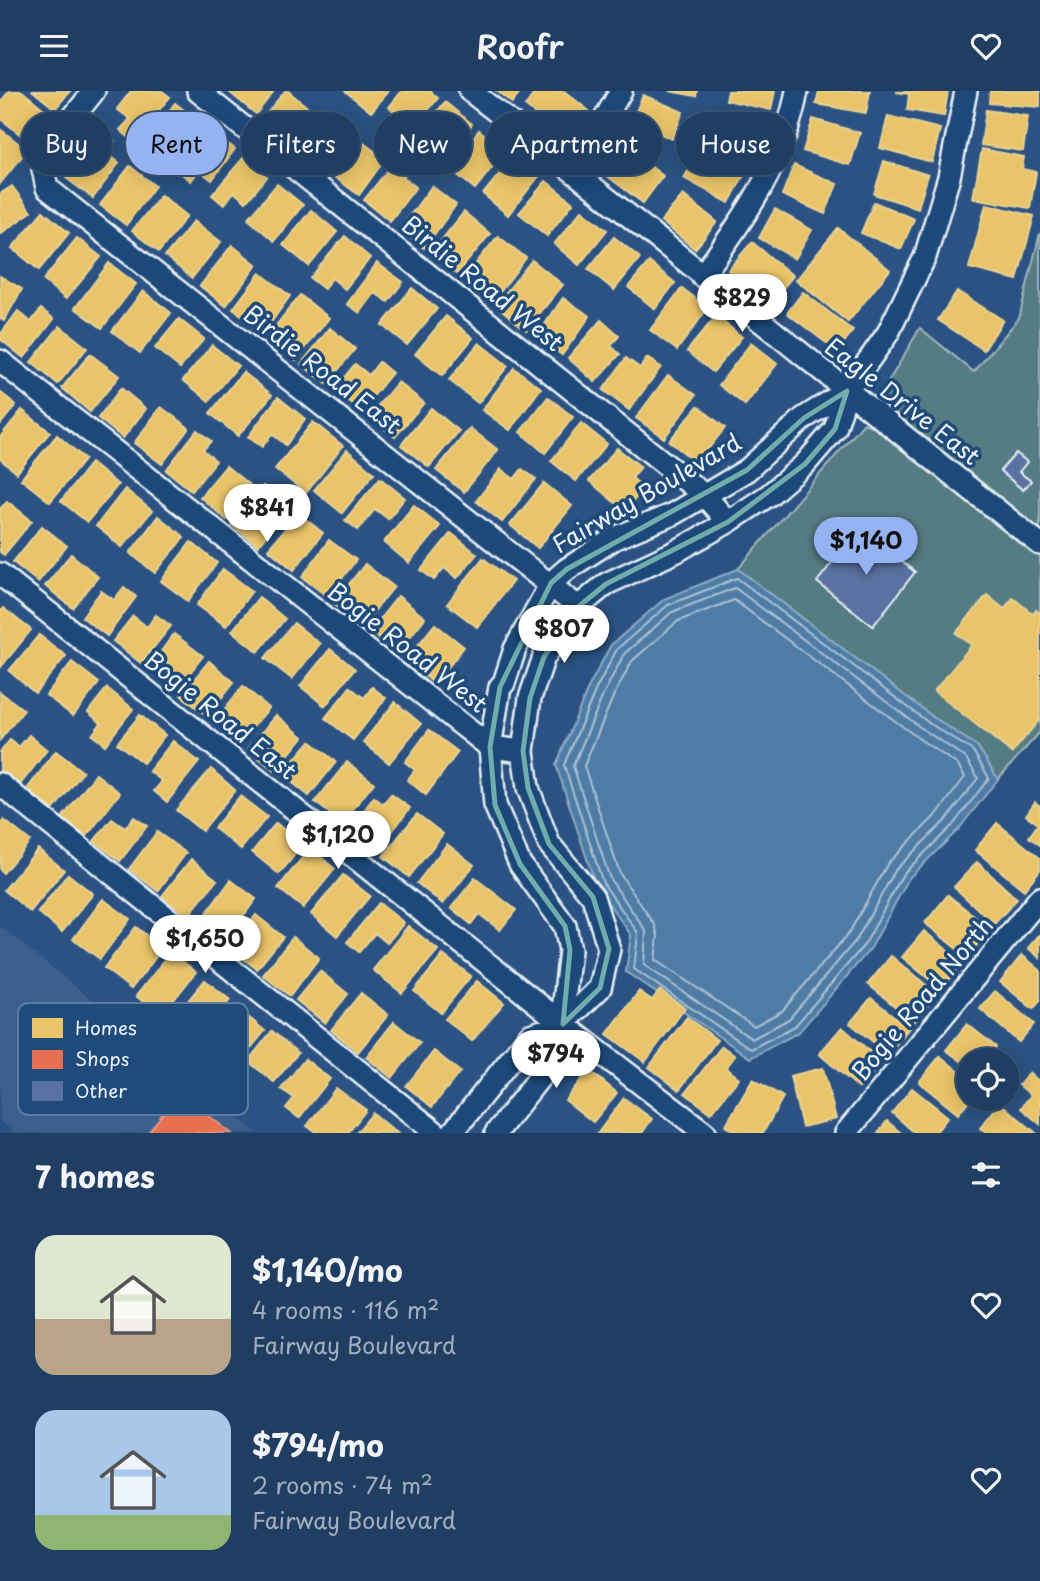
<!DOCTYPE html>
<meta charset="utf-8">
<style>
:root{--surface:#203e62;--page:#2d496b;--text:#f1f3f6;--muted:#a2aebe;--line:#3d5777;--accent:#95b2f1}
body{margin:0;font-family:"Playpen Sans",sans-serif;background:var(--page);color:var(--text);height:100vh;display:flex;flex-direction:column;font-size:26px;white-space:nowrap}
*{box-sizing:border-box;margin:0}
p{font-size:23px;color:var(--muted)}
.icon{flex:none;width:38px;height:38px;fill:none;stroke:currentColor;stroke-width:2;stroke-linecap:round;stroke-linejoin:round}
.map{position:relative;height:1042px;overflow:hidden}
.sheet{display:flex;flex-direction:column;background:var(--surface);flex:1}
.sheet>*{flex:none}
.top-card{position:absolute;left:21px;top:21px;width:999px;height:63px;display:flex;gap:14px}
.controls{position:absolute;left:956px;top:957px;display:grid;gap:14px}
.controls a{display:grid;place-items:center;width:63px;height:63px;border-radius:50%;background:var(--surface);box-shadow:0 4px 18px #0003,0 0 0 2px var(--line);font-size:35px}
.price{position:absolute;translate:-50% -60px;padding:0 16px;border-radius:24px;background:#fff;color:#222;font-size:23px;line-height:46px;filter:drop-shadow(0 2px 4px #0008)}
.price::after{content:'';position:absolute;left:50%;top:42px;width:21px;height:16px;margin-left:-10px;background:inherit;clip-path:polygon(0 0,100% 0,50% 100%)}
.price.current{background:var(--accent);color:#111}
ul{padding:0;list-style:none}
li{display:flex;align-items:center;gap:21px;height:175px;padding:0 35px}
li span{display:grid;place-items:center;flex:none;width:196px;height:140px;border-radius:21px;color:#555}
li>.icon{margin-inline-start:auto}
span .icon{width:84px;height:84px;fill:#fffc;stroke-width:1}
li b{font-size:30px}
h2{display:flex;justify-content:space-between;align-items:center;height:84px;padding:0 35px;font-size:30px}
.pill{padding:0 24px;border-radius:32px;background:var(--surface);box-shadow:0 4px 18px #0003,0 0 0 2px var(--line);font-size:24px;line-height:63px}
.pill.current{background:var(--accent);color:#111}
header{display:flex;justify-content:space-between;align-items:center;height:91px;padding:0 35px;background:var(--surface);font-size:32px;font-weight:600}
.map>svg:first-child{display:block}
.built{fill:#3c5f8e}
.green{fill:#547c82;stroke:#9eb6bd;stroke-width:2}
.water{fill:#4f7ba5;stroke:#8caac6;stroke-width:2}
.homes{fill:#e9c46a;stroke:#e9d295;stroke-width:2}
.shops{fill:#e76f51;stroke:#e79683;stroke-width:2}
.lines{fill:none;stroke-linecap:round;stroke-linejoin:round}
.shore{stroke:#abc2d7;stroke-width:2}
.building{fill:#5a72a2;stroke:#e8f1f8;stroke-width:2}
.street-casing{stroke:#e8f1f8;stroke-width:26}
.street{stroke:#1f4a7a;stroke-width:21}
.marked{fill:none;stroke:#71adac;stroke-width:5;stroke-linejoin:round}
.labels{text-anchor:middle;stroke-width:7;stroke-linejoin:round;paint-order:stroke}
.street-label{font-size:24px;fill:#e8f1f8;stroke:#1f4a7a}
.key{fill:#1f4a7a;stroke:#5b7ca0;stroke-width:2}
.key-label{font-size:19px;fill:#e8f1f8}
</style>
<header><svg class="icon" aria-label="menu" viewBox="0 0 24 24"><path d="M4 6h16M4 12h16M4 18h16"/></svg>Roofr<svg class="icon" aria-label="heart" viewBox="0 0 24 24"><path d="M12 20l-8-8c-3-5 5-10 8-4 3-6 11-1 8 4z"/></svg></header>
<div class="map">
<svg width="1040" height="1042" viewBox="0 0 1040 1042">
<rect width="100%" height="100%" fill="#2b5282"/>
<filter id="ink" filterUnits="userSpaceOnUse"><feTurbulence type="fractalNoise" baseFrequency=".0143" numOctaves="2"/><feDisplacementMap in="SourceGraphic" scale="14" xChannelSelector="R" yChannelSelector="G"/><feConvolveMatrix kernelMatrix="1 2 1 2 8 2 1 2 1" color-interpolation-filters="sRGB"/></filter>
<g filter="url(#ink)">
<!-- built -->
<path class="built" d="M0,835L258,1042H15L0,1030Z"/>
<!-- green -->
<path class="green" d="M1040,142V439L888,319L880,305L920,237L974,281L1019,227Z
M864,332L880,339L1040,465V641L998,688L978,656L933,626L738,478Z"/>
<!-- water -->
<path class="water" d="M738,478L933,626L978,656L998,688L958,739L909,787L871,857L799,941L750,967L626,881L631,844L596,795L556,674L589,595L611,554L664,508Z"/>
<!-- homes -->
<path class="homes" d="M9,0H22L50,23L28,50L0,27V12Z
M33,0H70L55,18Z
M131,0H162L170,6L133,50L120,39L130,28L117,18Z
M231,0H274L256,23L229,1Z
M285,0H288L312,20L289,50L262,28Z
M345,0H389L371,21Z
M402,0H430L438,7L414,37L389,16Z
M497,0H521L512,12Z
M536,0H564L589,20L567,48L525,15Z
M669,0H697L696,5Z
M728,0H775L771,19L726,9Z
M819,0H870L866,22L816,13Z
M948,0L944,25L907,19L909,3L896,1Z
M990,0H1040V16L989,12Z
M643,4L683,21L672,48L659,42L653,55L626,44Z
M445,11L472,33L448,64L420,41Z
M175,12L203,33L171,74L144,53Z
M322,17L348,37L320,73L294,53Z
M723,18L766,32L754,71L725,62L729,49L715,45Z
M986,19L1028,25L1023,60L981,54Z
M888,25L940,38L932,71L880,57Z
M813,28L860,42L850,74L803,60Z
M0,38L27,59L0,93Z
M209,39L235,58L212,89L199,79L191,90L178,80Z
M479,39L505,60L475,98L449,77Z
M101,40L115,50L106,61L119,72L93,107L66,87Z
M357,47L385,68L359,104L330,83Z
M619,51L663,85L643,112L598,78Z
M982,58L1024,66L1022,78L1036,81L1030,117L973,107Z
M700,59L744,84L729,112L684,87Z
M515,64L539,85L508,124L483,103Z
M399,65L412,75L403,86L416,96L390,130L364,109Z
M244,66L267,86L246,111L234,101L224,114L212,104Z
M884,70L928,84L918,117L874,103Z
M794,74L837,93L825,123L782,104Z
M130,75L155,95L126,134L100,114Z
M546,90L573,112L547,145L519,122Z
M277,93L303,114L274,150L248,128Z
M12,95L31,121L0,143V103Z
M432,95L456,114L424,157L399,139Z
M161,104L187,125L159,161L132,140Z
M683,104L717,131L695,158L661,130Z
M874,111L914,128L901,158L861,142Z
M986,113L1034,125L1017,189L969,177Z
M775,118L812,139L795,168L759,147Z
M311,119L337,141L309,175L283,154Z
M582,119L607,139L579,174L554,153Z
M43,120L69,142L39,179L12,157Z
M464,121L490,143L457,183L431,162Z
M194,130L221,151L192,187L165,165Z
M838,137L890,179L848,231L796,189Z
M345,145L370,167L345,198L332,187L324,198L310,187Z
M498,145L526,167L493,210L464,187Z
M614,146L640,167L614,199L588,178Z
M77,147L101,166L66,208L43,189Z
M752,151L793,185L770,213L728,179Z
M232,154L257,174L226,215L200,195Z
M532,169L563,194L526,239L496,214Z
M649,171L675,192L655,218L628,196Z
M109,172L136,193L102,237L75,217Z
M377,172L403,191L388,211L375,202L360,222L347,213Z
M260,182L290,205L264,241L233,218Z
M0,185L22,198L4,230L0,227Z
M412,197L437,218L407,254L382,234Z
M682,197L708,217L677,259L650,239Z
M143,200L171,222L140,262L112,240Z
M957,200L1003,229L984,259L938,229Z
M803,201L853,240L837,260L787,222Z
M300,204L329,227L296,269L267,246Z
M563,207L590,225L562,264L536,246Z
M41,218L54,228L24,267L0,248V244L18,220L31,231Z
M446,225L473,247L442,285L415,263Z
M716,225L742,246L713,281L687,260Z
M179,228L204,248L180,277L155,257Z
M601,229L619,245L611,255L620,263L595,291L568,267Z
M60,235L87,257L58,293L31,271Z
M330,237L355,258L327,293L301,273Z
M479,252L508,275L478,312L449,289Z
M751,252L777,273L745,314L719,294Z
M212,254L238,275L209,310L183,289Z
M90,263L119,285L90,321L62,297Z
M626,267L640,277L647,267L661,276L629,319L603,299Z
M379,271L392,282L361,320L334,299L355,273L369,284Z
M514,277L541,297L510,339L482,319Z
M243,281L272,304L238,345L210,322Z
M668,284L696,304L664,347L636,327Z
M398,291L424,312L395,346L369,325Z
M121,297L146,318L123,347L98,327Z
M0,301L16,314L0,334Z
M278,306L305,328L286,354L272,343L262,356L248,346Z
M548,306L573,326L545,362L520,341Z
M698,315L725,337L697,372L669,350Z
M161,316L189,337L162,373L134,352Z
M431,317L459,340L429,376L401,354Z
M22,319L50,341L17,382L0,368V346Z
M313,331L343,355L306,402L275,378Z
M581,332L607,353L576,390L551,370Z
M470,337L498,359L464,401L436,379Z
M197,339L211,350L203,359L216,370L192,400L166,379Z
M57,344L85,368L50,411L21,388Z
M617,357L641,376L632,387L644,397L625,420L589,390Z
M347,359L374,382L342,422L314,399Z
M91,372L118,394L87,431L61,410Z
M226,375L253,397L227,429L200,406Z
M501,378L514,388L522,378L536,388L502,431L476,410Z
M380,387L405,407L388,428L375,418L358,439L345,429Z
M544,392L572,415L538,457L510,434Z
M263,395L289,416L258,455L232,434Z
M125,398L152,420L122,456L96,435Z
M7,410L32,430L4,464L0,461V418Z
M414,414L440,435L409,472L384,451Z
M298,422L323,442L294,479L268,458Z
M158,425L184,446L155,482L130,462Z
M42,435L67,455L38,491L13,471Z
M451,442L477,463L457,487L444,477L434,489L421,479Z
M329,449L356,469L328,506L302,486Z
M191,451L217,472L188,510L161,490Z
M71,463L98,486L73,517L45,495Z
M483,467L513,490L477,536L447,513Z
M365,473L394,496L362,535L334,512Z
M223,478L252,500L226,535L197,514Z
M124,496L136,506L107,545L82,526L101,500L114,509Z
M987,504L1004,518L1013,507L1033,523L1036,519L1040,522V628L1012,662L934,600L972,554L956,542Z
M398,505L425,527L397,562L370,540Z
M259,506L285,528L258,561L232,540Z
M3,517L31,539L1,576L0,521Z
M156,524L171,535L141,572L113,550L133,525L147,536Z
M294,532L320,553L292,588L265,567Z
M435,533L464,556L435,593L406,569Z
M174,543L203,565L178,597L150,575Z
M39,544L66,565L35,602L9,580Z
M330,558L355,578L325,615L300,595Z
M209,570L234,591L207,625L181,604Z
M72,571L99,592L73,625L46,604Z
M243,595L269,617L240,651L215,630Z
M350,596L364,607L372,596L386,607L353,649L325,627Z
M107,597L133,618L105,654L92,644L101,632L88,621Z
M0,601L24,619L0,649Z
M395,611L421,633L389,672L363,651Z
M140,624L165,644L143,672L117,652Z
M276,624L303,646L275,680L248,658Z
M429,639L458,661L426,704L407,689L415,679L405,671Z
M29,644L47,659L19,695L0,680V661L10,649L19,656Z
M173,650L199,671L167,711L154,700L162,690L149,680Z
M310,650L336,671L309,705L282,683Z
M56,660L83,681L53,719L27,698Z
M347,671L374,692L342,732L315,711Z
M211,678L235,699L202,740L176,719Z
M96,683L120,702L86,746L62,727Z
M391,703L410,717L378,759L350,738L374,706L383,713Z
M240,705L267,726L241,758L214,737Z
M1035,711L1040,715V754L1029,746L1038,733L1026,724Z
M417,723L443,743L409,786L383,765Z
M134,726L147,735L120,770L94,750L112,728L125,737Z
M4,729L30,750L3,782L0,779V734Z
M276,732L303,754L279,783L252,761Z
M997,732L1040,767V779L1024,799L975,759Z
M157,741L186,762L158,800L129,778Z
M447,753L474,774L443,813L417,792Z
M310,757L335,778L303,817L278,797Z
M38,758L64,779L30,821L4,799Z
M191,768L217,789L188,825L162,805Z
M977,771L1017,808L994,833L954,796Z
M68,783L93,803L62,841L38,821Z
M343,784L370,805L337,845L311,823Z
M475,787L516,819L500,839L479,823L471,833L451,817Z
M231,789L256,808L224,851L199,832Z
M948,804L990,838L967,866L925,832Z
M103,808L130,828L100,868L73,848Z
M379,812L404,832L387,852L375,842L359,861L347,851Z
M256,824L283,846L257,878L230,857Z
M408,835L438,859L402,902L373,879Z
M136,836L163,857L131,898L104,877Z
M924,840L962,871L941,898L902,866Z
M1040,843V867L1028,857Z
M293,846L319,867L290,905L263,884Z
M171,861L196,881L161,925L136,905Z
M443,864L471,885L441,922L414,900Z
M1022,864L1040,879V910L1033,918L1000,891Z
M891,865L937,903L914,931L868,893Z
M320,880L348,903L325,932L296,909Z
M205,889L230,909L206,938L181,918Z
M477,890L504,912L472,950L445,928Z
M660,899L685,917L645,971L607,943L639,900L652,909Z
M995,900L1034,933L1019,951L980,918Z
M361,902L388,924L358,961L331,939Z
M871,907L909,937L888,963L850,932Z
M236,916L265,940L231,981L202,958Z
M687,926L717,949L679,999L649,976Z
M394,931L420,952L392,987L366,966Z
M967,933L996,956L987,970H968V975L946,959Z
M842,936L882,971L859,997L819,963Z
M272,940L298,962L274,991L248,970Z
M722,955L735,965L726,977L739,987L711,1022L685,1002Z
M434,960L460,981L432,1016L406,995Z
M940,965L968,988V1008H970L958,1023L919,991Z
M305,968L330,988L299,1027L286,1017L294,1007L281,998Z
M823,977L836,1028L802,1036L790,985Z
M589,979L617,1002L593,1031L565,1009Z
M1029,982L1040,991V1033L1021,1017L1031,1004L1019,994Z
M753,988L783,1006L763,1042H738L725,1035Z
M336,997L366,1019L348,1042H317L307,1035Z
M912,997L948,1026L935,1042H915L892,1022Z
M624,1007L652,1028L642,1042H598Z
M1000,1012L1036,1042H986L980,1037Z
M373,1022L397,1042H356Z
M887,1030L901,1042H878Z"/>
<!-- shops -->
<path class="shops" d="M179,1002L231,1042H148Z"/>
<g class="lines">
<!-- shore -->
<path class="shore" d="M737,487L929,632L973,660L989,687L953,734L903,783L865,853L795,935L751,958L634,878L638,842L603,792L564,674L596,598L617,558L668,514Z
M735,497L924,639L966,667L978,687L946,729L896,778L857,848L789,928L752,948L644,874L646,840L610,788L573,675L604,602L624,563L672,521Z
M734,509L918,647L958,674L965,686L938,722L888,772L849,842L782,920L754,935L655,869L658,845L655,834L620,783L584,675L613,606L632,570L678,530Z"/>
</g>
<!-- building -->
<path class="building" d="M1016,362L1027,371L1019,381L1031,390L1023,399L1000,380Z
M859,437L915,481L873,535L817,491Z"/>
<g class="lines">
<!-- street casing -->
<g class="street-casing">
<path id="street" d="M94,0L46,60L43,78L47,97L578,516
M198,0L704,404L728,431
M470,0C662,148 849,303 1040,453
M570,77L601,34L621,0
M702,185C744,128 784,71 797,0
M0,270L490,656L523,660
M0,483L563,933L705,1042
M0,693L436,1042
M452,1042L530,944L563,933L600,897L609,858L593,806L549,753L528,697L523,660L530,607L544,566L578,516L606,493L675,461L728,431L769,404L805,373L835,338L847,300L888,242L925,166L949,86L966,0
M496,1042L558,963L570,859L565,835L520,773L495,714L490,656L500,596L504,592L515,558L551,492L567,478L615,447L673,423L747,379L804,327L847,300
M846,1042L1040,807"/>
</g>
<!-- street -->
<use href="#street" class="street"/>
</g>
</g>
<!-- marked area -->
<path class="marked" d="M847,300L835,338L805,373L728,431L606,493L578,516L544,566L530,607L523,660L528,697L549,753L593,806L609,858L600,897L563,933L570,859L565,835L520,773L495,714L490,656L500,596L551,492L567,478L747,379L804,327Z"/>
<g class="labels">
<!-- street labels -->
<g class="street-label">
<text transform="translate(482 193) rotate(39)" y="8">Birdie Road West</text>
<text transform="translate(322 279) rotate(38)" y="8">Birdie Road East</text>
<text transform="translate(902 311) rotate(38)" y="8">Eagle Drive East</text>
<text transform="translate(647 403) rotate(-30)" y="8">Fairway Boulevard</text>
<text transform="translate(407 557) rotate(38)" y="8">Bogie Road West</text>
<text transform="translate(220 625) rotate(39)" y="8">Bogie Road East</text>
<text transform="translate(923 908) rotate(-50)" y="8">Bogie Road North</text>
</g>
</g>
<!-- legend -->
<rect x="18" y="912" width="230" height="112" rx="10" class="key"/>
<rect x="32" y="927" width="31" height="20" fill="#e9c46a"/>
<rect x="32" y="959" width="31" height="19" fill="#e76f51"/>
<rect x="32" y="990" width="31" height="20" fill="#5a72a2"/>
<g class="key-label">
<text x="75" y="944">Homes</text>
<text x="75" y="975">Shops</text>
<text x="75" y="1007">Other</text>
</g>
</svg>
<div class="controls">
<a><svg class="icon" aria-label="locate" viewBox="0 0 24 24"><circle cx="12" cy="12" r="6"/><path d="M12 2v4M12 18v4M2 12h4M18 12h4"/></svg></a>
</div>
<b class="price" style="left:742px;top:243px">$829</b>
<b class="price" style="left:267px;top:453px">$841</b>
<b class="price current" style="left:866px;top:486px">$1,140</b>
<b class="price" style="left:564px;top:574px">$807</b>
<b class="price" style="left:338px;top:780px">$1,120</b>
<b class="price" style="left:205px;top:884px">$1,650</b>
<b class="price" style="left:556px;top:999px">$794</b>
<div class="top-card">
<a class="pill">Buy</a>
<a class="pill current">Rent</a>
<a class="pill">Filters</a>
<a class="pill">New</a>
<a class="pill">Apartment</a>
<a class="pill">House</a>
</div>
</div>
<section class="sheet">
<h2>7 homes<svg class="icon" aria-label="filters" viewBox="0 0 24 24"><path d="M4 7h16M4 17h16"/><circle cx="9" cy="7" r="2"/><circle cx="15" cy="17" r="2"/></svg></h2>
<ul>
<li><span style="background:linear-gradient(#dfe7d0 60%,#b9a48a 0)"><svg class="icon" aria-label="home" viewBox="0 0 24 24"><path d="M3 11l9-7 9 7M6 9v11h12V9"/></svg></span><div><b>$1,140/mo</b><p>4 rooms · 116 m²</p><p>Fairway Boulevard</p></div><svg class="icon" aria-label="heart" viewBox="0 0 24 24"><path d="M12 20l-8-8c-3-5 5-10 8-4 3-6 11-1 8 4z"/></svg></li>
<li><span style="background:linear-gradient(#a9c7e8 75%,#8fb573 0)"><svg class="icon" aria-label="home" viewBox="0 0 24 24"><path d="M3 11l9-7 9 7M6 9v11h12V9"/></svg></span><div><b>$794/mo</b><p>2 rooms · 74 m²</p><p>Fairway Boulevard</p></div><svg class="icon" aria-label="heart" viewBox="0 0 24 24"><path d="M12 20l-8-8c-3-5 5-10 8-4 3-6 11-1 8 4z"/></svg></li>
</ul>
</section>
